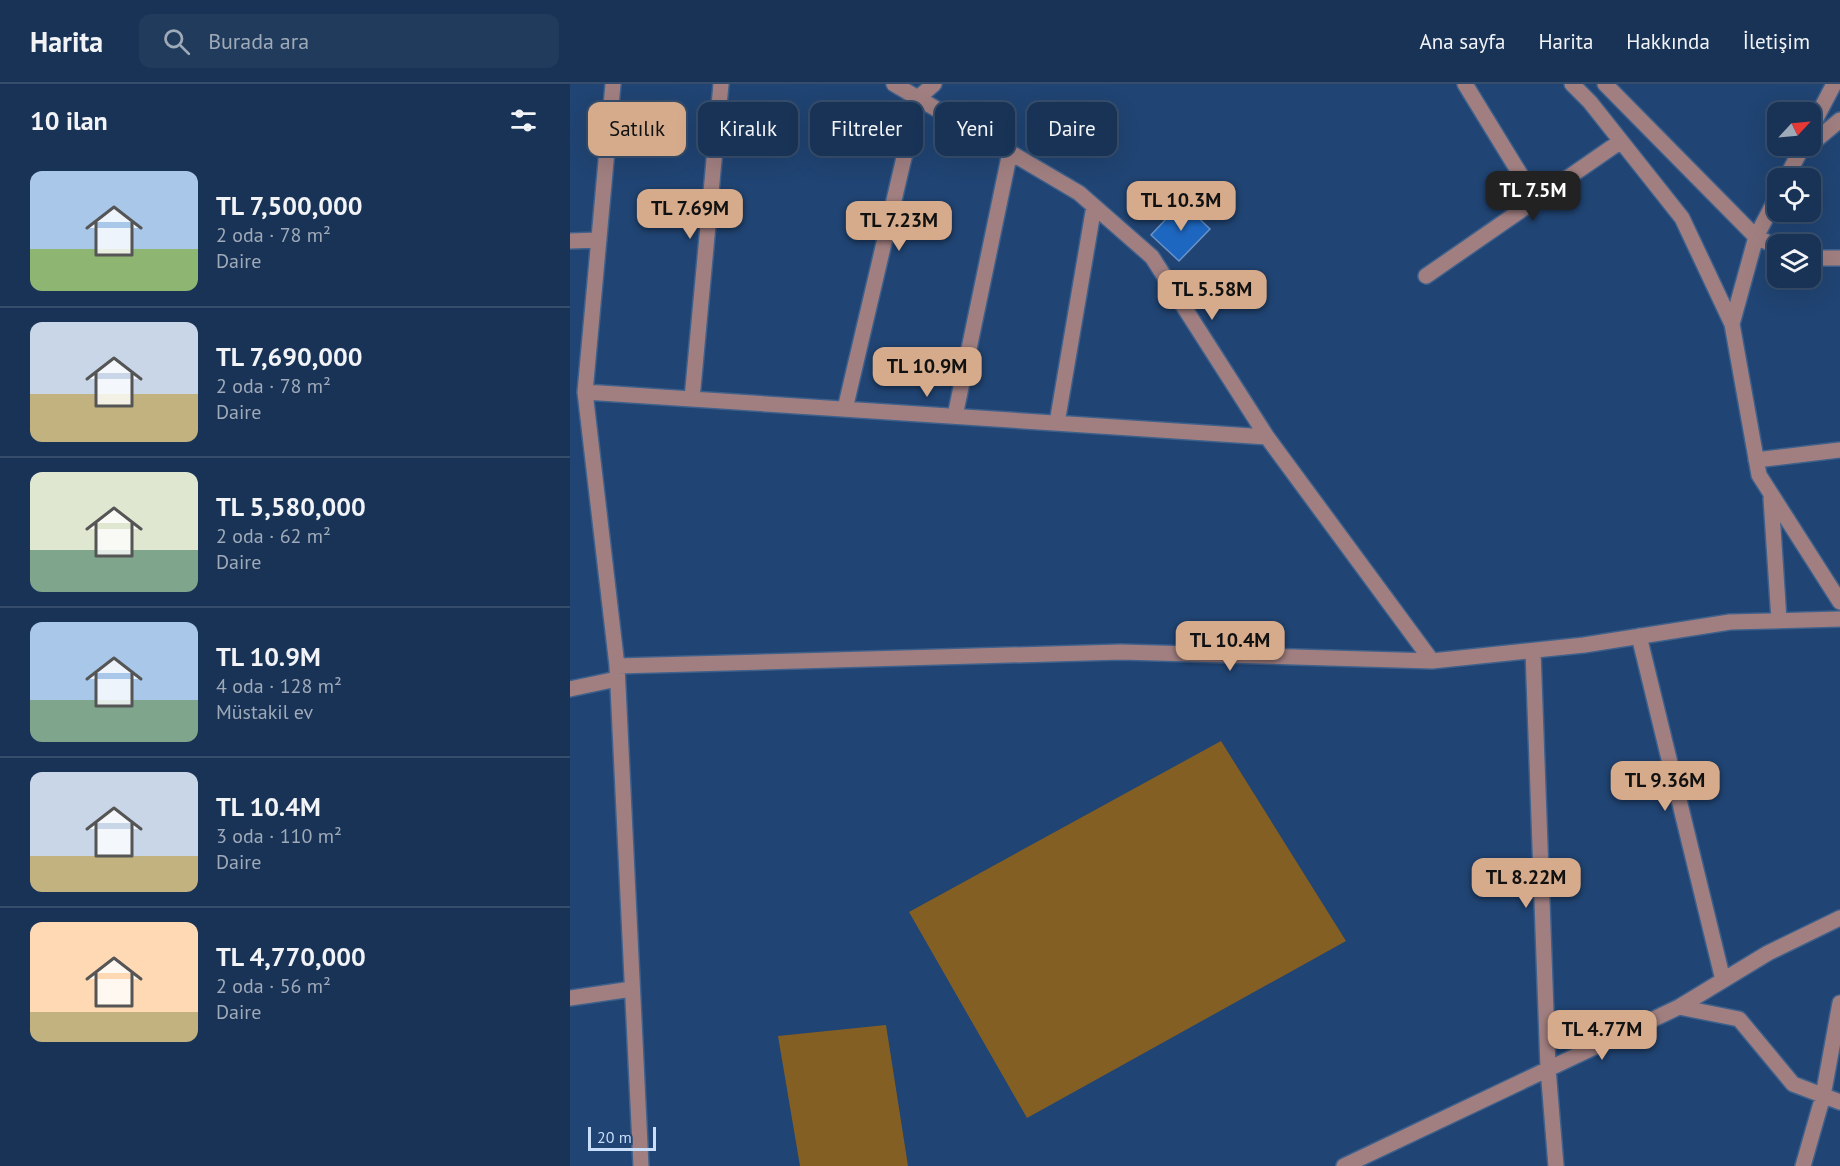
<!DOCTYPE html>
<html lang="tr">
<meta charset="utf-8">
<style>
:root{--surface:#183356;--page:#213b5c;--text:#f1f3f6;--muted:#9faab9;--line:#364e6c;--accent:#d6ab8b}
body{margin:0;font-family:"PT Sans",sans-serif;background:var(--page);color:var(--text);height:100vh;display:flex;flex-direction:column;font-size:22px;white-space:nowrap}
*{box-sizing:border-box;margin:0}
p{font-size:20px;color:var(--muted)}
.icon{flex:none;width:33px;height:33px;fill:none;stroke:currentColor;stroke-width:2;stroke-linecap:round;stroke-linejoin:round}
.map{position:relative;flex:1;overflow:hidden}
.details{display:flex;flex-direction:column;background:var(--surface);width:570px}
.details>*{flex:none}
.banner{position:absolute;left:18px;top:18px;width:570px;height:54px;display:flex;gap:12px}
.needle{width:39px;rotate:64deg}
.buttons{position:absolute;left:1197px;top:18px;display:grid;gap:12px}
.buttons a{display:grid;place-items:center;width:54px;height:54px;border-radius:12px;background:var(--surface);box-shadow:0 6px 24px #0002,0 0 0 2px var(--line);font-size:30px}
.scale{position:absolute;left:18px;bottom:15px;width:68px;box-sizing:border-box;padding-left:6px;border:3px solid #c9defa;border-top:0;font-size:16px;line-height:21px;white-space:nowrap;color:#c9defa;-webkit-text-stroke:4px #204473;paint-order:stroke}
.price{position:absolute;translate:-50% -51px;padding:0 14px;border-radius:12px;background:var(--accent);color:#111;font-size:20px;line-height:39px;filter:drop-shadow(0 2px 3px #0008)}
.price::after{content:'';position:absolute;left:50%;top:36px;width:18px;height:14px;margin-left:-9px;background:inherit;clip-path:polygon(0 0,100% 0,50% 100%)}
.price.active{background:#222;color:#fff}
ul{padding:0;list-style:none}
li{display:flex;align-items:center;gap:18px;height:150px;padding:0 30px}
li+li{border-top:2px solid var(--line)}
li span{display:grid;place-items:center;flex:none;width:168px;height:120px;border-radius:12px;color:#555}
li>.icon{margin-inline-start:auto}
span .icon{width:72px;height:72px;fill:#fffc;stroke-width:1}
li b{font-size:26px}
h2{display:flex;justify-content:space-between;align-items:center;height:72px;padding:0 30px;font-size:26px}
.chip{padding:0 21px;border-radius:12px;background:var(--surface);box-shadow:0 6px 24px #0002,0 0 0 2px var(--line);font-size:21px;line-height:54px}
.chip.active{background:var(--accent);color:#111}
header{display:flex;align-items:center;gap:36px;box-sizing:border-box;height:84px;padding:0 30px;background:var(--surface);border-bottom:2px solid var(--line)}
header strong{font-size:28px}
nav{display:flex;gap:33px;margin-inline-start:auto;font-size:21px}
.search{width:420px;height:54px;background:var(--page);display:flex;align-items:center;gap:15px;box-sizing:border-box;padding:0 21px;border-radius:12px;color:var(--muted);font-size:22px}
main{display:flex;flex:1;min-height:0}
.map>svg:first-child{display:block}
.green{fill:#845f24}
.building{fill:#1e67c0;stroke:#6b92c7;stroke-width:1.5}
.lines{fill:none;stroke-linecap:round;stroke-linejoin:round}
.minor-casing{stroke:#3e608b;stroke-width:18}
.minor{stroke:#a17f81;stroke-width:15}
</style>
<header>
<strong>Harita</strong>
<div class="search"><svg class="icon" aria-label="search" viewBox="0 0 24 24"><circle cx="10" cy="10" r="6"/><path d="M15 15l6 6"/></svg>Burada ara</div>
<nav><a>Ana sayfa</a><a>Harita</a><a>Hakkında</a><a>İletişim</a></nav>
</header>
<main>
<section class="details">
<h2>10 ilan<svg class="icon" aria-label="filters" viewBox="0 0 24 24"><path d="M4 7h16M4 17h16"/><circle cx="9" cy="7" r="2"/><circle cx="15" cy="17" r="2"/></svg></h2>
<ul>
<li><span style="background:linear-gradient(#a9c7e8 65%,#8fb573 0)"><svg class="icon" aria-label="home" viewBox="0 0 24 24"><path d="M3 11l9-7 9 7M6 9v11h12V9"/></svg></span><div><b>TL 7,500,000</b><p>2 oda · 78 m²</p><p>Daire</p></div></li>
<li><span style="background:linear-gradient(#c9d6e8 60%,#c2b280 0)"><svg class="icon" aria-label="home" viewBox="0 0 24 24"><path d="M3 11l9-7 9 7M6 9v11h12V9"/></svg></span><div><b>TL 7,690,000</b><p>2 oda · 78 m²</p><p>Daire</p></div></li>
<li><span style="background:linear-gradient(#dfe7d0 65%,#7fa58c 0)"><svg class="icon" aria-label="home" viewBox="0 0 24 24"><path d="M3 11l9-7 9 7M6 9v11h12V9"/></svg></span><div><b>TL 5,580,000</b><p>2 oda · 62 m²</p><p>Daire</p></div></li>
<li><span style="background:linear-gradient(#a9c7e8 65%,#7fa58c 0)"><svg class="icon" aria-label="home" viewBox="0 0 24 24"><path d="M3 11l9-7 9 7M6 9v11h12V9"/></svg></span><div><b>TL 10.9M</b><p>4 oda · 128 m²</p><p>Müstakil ev</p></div></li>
<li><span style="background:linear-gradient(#c9d6e8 70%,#c2b280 0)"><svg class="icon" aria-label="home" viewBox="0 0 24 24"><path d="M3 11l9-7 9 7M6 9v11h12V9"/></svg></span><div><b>TL 10.4M</b><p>3 oda · 110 m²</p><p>Daire</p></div></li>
<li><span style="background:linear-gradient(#ffd9b3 75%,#c2b280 0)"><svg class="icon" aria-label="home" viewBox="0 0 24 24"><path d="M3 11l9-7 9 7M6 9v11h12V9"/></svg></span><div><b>TL 4,770,000</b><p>2 oda · 56 m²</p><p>Daire</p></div></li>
</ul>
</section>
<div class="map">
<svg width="1270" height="1082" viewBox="0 0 1270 1082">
<rect width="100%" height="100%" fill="#204473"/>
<!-- green -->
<path class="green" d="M651,657L776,857L457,1034L339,828Z
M316,941L338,1082H230L208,952Z"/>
<!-- building -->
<path class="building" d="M612,118L640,145L609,177L581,151Z"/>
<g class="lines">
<!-- minor casing -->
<g class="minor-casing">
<path id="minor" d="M43,0L15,308L47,582L71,1082
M324,0L509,109L582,173L697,353L862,577
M895,0L966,116
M1002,0L1020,18L1112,134L1162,240
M1035,0L1186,153L1208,163
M1240,46L1264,0
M1240,61L1270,36
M1216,94L1233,62
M1208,111L1186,153L1162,240L1189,391L1270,518
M0,157L29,156
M1240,174H1270
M856,192L1051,57
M15,308L697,353
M122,315L151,0
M275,325L348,14L364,0
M385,332L440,68
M487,339L524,122
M1186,376L1270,366
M1201,414L1209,536
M1069,552L1153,896
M963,567L978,984L986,1082
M47,582L551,568L862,577L1014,561L1160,538L1270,535
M0,605L47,595
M0,914L62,905
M1109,923L1169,935L1223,1000L1270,1018
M774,1082L1109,923L1198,869L1270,834
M1233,1082L1253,1012L1270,919"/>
</g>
<!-- minor -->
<use href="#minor" class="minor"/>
</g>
</svg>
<div class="buttons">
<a><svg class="needle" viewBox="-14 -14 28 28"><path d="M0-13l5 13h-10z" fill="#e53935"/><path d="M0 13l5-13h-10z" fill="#9faab9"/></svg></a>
<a><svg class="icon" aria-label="locate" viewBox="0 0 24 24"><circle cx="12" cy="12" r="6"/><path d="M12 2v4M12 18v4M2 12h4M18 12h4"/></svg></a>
<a><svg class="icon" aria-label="layers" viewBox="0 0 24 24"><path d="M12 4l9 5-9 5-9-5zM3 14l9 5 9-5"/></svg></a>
</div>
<div class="scale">20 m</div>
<b class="price active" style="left:963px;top:138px">TL 7.5M</b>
<b class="price" style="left:611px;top:148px">TL 10.3M</b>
<b class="price" style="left:120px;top:156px">TL 7.69M</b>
<b class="price" style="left:329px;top:168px">TL 7.23M</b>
<b class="price" style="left:642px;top:237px">TL 5.58M</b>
<b class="price" style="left:357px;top:314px">TL 10.9M</b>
<b class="price" style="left:660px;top:588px">TL 10.4M</b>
<b class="price" style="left:1095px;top:728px">TL 9.36M</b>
<b class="price" style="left:956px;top:825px">TL 8.22M</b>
<b class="price" style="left:1032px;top:977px">TL 4.77M</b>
<div class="banner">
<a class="chip active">Satılık</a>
<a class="chip">Kiralık</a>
<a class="chip">Filtreler</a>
<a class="chip">Yeni</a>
<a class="chip">Daire</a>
</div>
</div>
</main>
